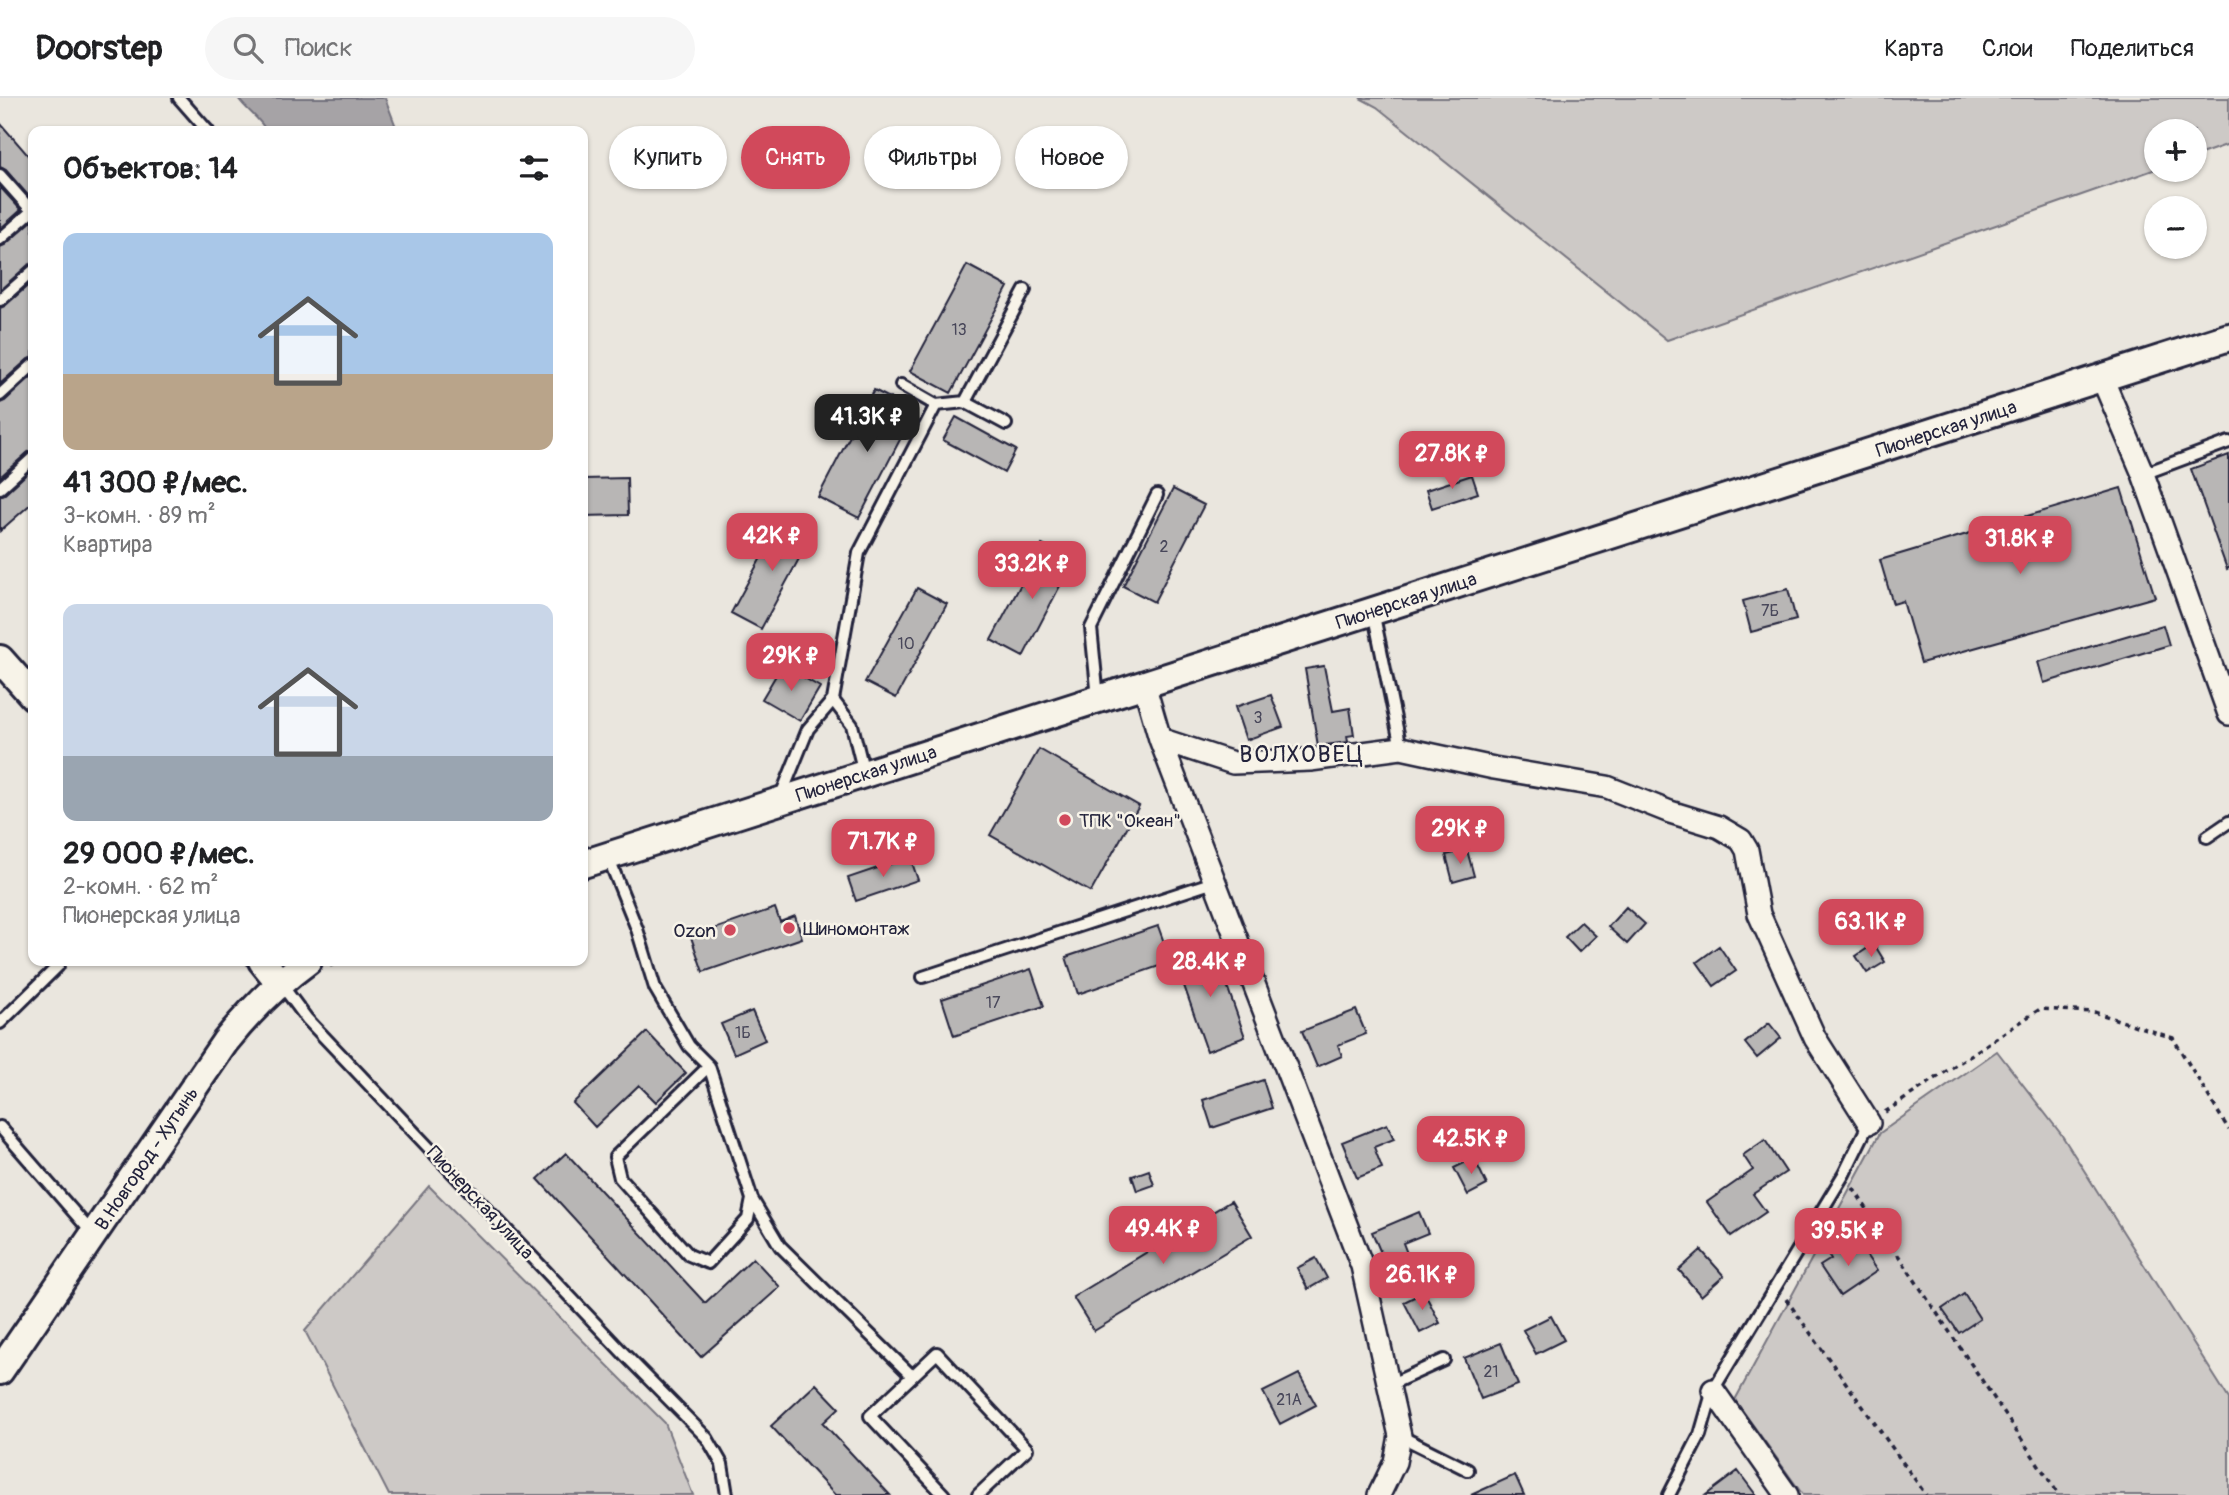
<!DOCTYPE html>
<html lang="ru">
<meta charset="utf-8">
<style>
:root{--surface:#fff;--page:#f6f6f6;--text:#202124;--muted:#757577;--line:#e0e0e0;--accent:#d1495b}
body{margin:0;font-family:Pangolin,sans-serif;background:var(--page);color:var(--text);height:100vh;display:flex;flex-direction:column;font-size:26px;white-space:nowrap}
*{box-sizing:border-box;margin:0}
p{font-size:23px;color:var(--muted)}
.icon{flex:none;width:38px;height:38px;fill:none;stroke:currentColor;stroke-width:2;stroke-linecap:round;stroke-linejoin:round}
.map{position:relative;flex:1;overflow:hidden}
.drawer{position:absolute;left:28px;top:28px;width:560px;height:840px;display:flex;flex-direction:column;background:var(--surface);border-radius:14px;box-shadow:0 2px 5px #0004}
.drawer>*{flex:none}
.guide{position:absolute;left:609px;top:28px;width:665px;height:63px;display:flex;gap:14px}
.buttons{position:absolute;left:2144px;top:21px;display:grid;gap:14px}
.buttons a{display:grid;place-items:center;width:63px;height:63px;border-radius:50%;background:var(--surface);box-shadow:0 2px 5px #0004;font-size:35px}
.price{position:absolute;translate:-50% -60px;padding:0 16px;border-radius:14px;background:var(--accent);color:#fff;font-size:23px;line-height:46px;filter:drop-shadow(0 2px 4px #0008)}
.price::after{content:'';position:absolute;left:50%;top:42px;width:21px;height:16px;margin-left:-10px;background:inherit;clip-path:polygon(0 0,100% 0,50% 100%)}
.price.active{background:#222;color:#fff}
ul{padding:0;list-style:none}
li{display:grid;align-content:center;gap:14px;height:371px;padding:0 35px}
li span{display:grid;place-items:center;height:217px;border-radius:14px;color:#555}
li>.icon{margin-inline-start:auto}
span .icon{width:126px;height:126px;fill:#fffc;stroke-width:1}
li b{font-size:30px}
h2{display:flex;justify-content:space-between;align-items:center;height:84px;padding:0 35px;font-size:30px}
.pill{padding:0 24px;border-radius:32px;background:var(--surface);box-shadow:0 2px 5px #0004;font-size:24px;line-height:63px}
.pill.active{background:var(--accent);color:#fff}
header{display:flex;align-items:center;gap:42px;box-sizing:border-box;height:98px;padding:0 35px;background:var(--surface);border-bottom:2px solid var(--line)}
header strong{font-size:33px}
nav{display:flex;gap:38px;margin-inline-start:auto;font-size:24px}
.search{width:490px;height:63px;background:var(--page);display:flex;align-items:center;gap:18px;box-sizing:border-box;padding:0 24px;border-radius:38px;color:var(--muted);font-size:26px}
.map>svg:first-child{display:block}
.green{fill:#cdc9c6;stroke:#787680;stroke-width:2}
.water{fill:#a6a3a6;stroke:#716f7b;stroke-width:2}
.building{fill:#b8b6b5;stroke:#22223b;stroke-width:2}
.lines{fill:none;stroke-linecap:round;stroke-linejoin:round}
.service-casing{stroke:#22223b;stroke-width:16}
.minor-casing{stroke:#22223b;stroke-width:26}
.tertiary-casing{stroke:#22223b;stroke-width:32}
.path{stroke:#22223b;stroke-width:3.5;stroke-dasharray:5 5;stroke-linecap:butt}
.service{stroke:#f7f3e8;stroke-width:10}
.minor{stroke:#f7f3e8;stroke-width:21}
.tertiary{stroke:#f7f3e8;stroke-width:26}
.poi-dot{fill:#d1495b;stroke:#f7f3e8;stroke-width:2.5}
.labels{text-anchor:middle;stroke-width:5;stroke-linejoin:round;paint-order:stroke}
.number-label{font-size:16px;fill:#48475a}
.street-label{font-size:19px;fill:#22223b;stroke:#f7f3e8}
.poi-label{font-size:19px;fill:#22223b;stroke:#f7f3e8;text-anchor:start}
.quarter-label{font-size:23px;letter-spacing:2px;fill:#22223b;stroke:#f7f3e8}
</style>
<header>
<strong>Doorstep</strong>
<div class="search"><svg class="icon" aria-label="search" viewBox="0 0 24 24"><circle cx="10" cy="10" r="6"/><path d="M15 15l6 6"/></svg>Поиск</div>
<nav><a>Карта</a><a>Слои</a><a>Поделиться</a></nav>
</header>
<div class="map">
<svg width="2229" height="1397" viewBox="0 0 2229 1397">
<rect width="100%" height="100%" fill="#eae6de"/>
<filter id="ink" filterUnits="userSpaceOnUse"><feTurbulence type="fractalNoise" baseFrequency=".0143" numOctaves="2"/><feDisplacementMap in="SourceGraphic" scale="14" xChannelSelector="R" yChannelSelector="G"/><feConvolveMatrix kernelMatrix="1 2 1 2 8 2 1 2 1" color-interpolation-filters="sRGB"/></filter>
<g filter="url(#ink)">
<!-- green -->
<path class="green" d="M1360,0H2229V46L2195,58L2194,33H2156V71L1667,242L1377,9Z
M1997,953L2061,1036L2229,1301V1397H1803L1735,1302L1880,1035Z
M429,1088L665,1325L693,1397H389L305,1233Z"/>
<!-- water -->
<path class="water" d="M238,0H385L396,29L394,33H266C262,22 246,12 238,0Z"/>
<!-- building -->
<path class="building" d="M0,25L33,63V103L6,72L0,69Z
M0,89L21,112L0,131Z
M33,122V165L28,167L0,192V149L5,147Z
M967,167L1008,189L951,295L910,273Z
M33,183V259L28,261L0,286V210L5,208Z
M33,277V352L28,354L0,379V305L5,303Z
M874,292L915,313L859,420L818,399Z
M956,319L1016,352L1004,375L943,342Z
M2229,357V470L2227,471L2191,371Z
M33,370V404L0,433V398L5,396Z
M1472,377L1478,395L1432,410L1426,392Z
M627,380L628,417L583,418V381Z
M2121,390L2155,499L1921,565L1903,503L1893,506L1880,462Z
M1173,391L1204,407L1154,504L1123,488Z
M783,419L813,435L761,531L731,515Z
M1042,447L1073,463L1023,559L991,542Z
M917,490L947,506L896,600L865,584Z
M1788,491L1796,522L1751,534L1743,503Z
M2163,527L2169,547L2044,585L2038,564Z
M782,567L820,589L800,623L762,601Z
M1324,568L1333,613L1350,610L1354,637L1347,638L1348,644L1318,648L1305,571Z
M1271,597L1283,629L1246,642L1235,609Z
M1039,651L1139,708L1091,794L990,737Z
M1467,752L1474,778L1453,784L1446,757Z
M910,759L918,782L856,803L848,780Z
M1626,809L1645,826L1627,846L1608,829Z
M775,810L780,824L795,818L802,840L703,874L691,839Z
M1581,824L1596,838L1579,854L1565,839Z
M1158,828L1171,864L1078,896L1066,859Z
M1874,846L1885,864L1867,875L1856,858Z
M1213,848L1245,939L1207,953L1175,862Z
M1719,848L1736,873L1714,888L1697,864Z
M1031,871L1044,908L954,938L942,901Z
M1356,912L1366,936L1338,947L1342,958L1317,969L1302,933Z
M752,913L765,942L734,956L721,926Z
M1769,925L1781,940L1757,960L1745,945Z
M647,934L686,975L656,1004L639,987L595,1029L573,1005Z
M1263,982L1272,1010L1212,1030L1203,1002Z
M1387,1026L1394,1041L1374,1049L1382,1070L1357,1080L1342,1044Z
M1765,1042L1786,1074L1753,1096L1766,1114L1731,1138L1707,1104L1753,1072L1743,1057Z
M566,1055L705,1205L753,1160L780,1189L701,1259L538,1081Z
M1474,1060L1487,1087L1468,1097L1454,1070Z
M1149,1072L1154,1087L1137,1093L1132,1078Z
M1231,1103L1252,1138L1094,1233L1073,1199Z
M1419,1114L1428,1135L1403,1145L1408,1158L1386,1167L1372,1134Z
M1846,1144L1850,1150L1858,1145L1877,1173L1840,1198L1820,1168L1831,1161L1828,1156Z
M1701,1152L1724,1178L1701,1198L1679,1172Z
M1316,1160L1327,1180L1308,1191L1297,1170Z
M1424,1194L1440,1225L1420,1235L1404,1204Z
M1964,1196L1980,1221L1959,1235L1942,1211Z
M1551,1218L1564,1242L1536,1256L1523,1232Z
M1501,1245L1518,1287L1481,1301L1464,1260Z
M1299,1276L1316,1307L1280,1326L1263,1294Z
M816,1286L839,1310L823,1325L890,1397H835L771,1328Z
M1738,1373L1756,1397H1706Z
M1515,1377L1524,1397H1471Z"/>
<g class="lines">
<!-- service casing -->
<g class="service-casing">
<path id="service" d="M179,0L208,33
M0,77L32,113L0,141
M0,202L33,173
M901,287L936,307
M0,297L33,267
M965,304L1006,326
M2143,376L2229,344
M0,390L33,360
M1373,513L1401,650
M1098,600L1091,530L1157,397
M833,602L859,455L936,307L965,304L1025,192
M780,700L808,631L833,602L852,627L864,675
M2207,739L2229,724
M606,759L612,769L637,831L655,890L689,948L709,968L752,1101L780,1148L912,1278
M923,879L1214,784
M281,886L307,921L626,1258L707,1340L722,1366L727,1397
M0,925L58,868L57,863
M709,968L615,1059L620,1080L689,1157L708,1165L748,1121L752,1101
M0,1029L92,1135
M1389,1287L1444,1262
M1400,1338L1468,1372
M944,1397L870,1318L937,1255L1027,1351L978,1397
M1669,1397L1700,1337L1713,1292L1844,1076L1869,1025"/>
</g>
<!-- minor casing -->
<g class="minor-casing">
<path id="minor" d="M2102,280L2143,376L2229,616
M1144,586L1160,641L1362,1168L1400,1338L1395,1364L1379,1397
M1160,641L1233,665L1310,662L1401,650L1494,670L1607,689L1670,714L1719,729L1741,742L1747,752L1759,816L1815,940L1869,1025
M1713,1292L1787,1397"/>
</g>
<!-- tertiary casing -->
<g class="tertiary-casing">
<path id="tertiary" d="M0,561L33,598
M583,766L2229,239
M262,863L279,884
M0,1273L225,944C250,913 276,886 308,863"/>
</g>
<!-- path -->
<path class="path" d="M330,868L339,863
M1885,1014L2040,911L2094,914L2173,940L2229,1032
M1853,1090L2059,1397
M1786,1201L1926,1397"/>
<!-- service -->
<use href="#service" class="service"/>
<!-- minor -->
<use href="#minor" class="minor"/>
<!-- tertiary -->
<use href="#tertiary" class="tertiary"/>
</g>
</g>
<!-- markers -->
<g class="poi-dot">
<circle cx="1065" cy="722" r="7"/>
<circle cx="789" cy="830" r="7"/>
<circle cx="730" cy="832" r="7"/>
</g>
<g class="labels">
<!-- number labels -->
<g class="number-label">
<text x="959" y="237">13</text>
<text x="1164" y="454">2</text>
<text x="1770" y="518">7Б</text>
<text x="906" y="551">10</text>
<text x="1258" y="625">3</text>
<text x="993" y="910">17</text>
<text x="743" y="940">1Б</text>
<text x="1491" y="1279">21</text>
<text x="1289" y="1307">21А</text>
</g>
<!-- street labels -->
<g class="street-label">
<text transform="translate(1946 330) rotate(-18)" y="7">Пионерская улица</text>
<text transform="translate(1406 502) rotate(-18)" y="7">Пионерская улица</text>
<text transform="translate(866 675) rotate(-18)" y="7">Пионерская улица</text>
<text transform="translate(146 1060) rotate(-56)" y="7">В.Новгород - Хутынь</text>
<text transform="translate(481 1104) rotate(47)" y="7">Пионерская улица</text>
</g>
<!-- poi labels -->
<g class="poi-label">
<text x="1079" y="729">ТПК "Океан"</text>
<text x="803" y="837">Шиномонтаж</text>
<text x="716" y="839" text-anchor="end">Ozon</text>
</g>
<!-- quarter labels -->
<g class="quarter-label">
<text x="1302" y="664">ВОЛХОВЕЦ</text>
</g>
</g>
</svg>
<div class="buttons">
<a>+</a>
<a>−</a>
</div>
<b class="price active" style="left:867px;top:356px">41.3K ₽</b>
<b class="price" style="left:1452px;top:393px">27.8K ₽</b>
<b class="price" style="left:772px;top:475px">42K ₽</b>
<b class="price" style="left:2020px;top:478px">31.8K ₽</b>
<b class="price" style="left:1032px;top:503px">33.2K ₽</b>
<b class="price" style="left:791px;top:595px">29K ₽</b>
<b class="price" style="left:1460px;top:768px">29K ₽</b>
<b class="price" style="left:883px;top:781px">71.7K ₽</b>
<b class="price" style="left:1871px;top:861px">63.1K ₽</b>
<b class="price" style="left:1210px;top:901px">28.4K ₽</b>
<b class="price" style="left:1471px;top:1078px">42.5K ₽</b>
<b class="price" style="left:1163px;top:1168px">49.4K ₽</b>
<b class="price" style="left:1848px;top:1170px">39.5K ₽</b>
<b class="price" style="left:1422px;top:1214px">26.1K ₽</b>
<div class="guide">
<a class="pill">Купить</a>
<a class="pill active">Снять</a>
<a class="pill">Фильтры</a>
<a class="pill">Новое</a>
</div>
<section class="drawer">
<h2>Объектов: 14<svg class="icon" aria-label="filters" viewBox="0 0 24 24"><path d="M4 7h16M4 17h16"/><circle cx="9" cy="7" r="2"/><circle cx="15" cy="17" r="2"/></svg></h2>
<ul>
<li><span style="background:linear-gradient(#a9c7e8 65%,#b9a48a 0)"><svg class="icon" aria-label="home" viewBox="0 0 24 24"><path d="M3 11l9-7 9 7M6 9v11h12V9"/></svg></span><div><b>41 300 ₽/мес.</b><p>3-комн. · 89 m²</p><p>Квартира</p></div></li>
<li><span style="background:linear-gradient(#c9d6e8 70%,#9aa5b1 0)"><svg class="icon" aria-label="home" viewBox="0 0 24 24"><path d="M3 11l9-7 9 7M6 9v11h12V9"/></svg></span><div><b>29 000 ₽/мес.</b><p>2-комн. · 62 m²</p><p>Пионерская улица</p></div></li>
</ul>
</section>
</div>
